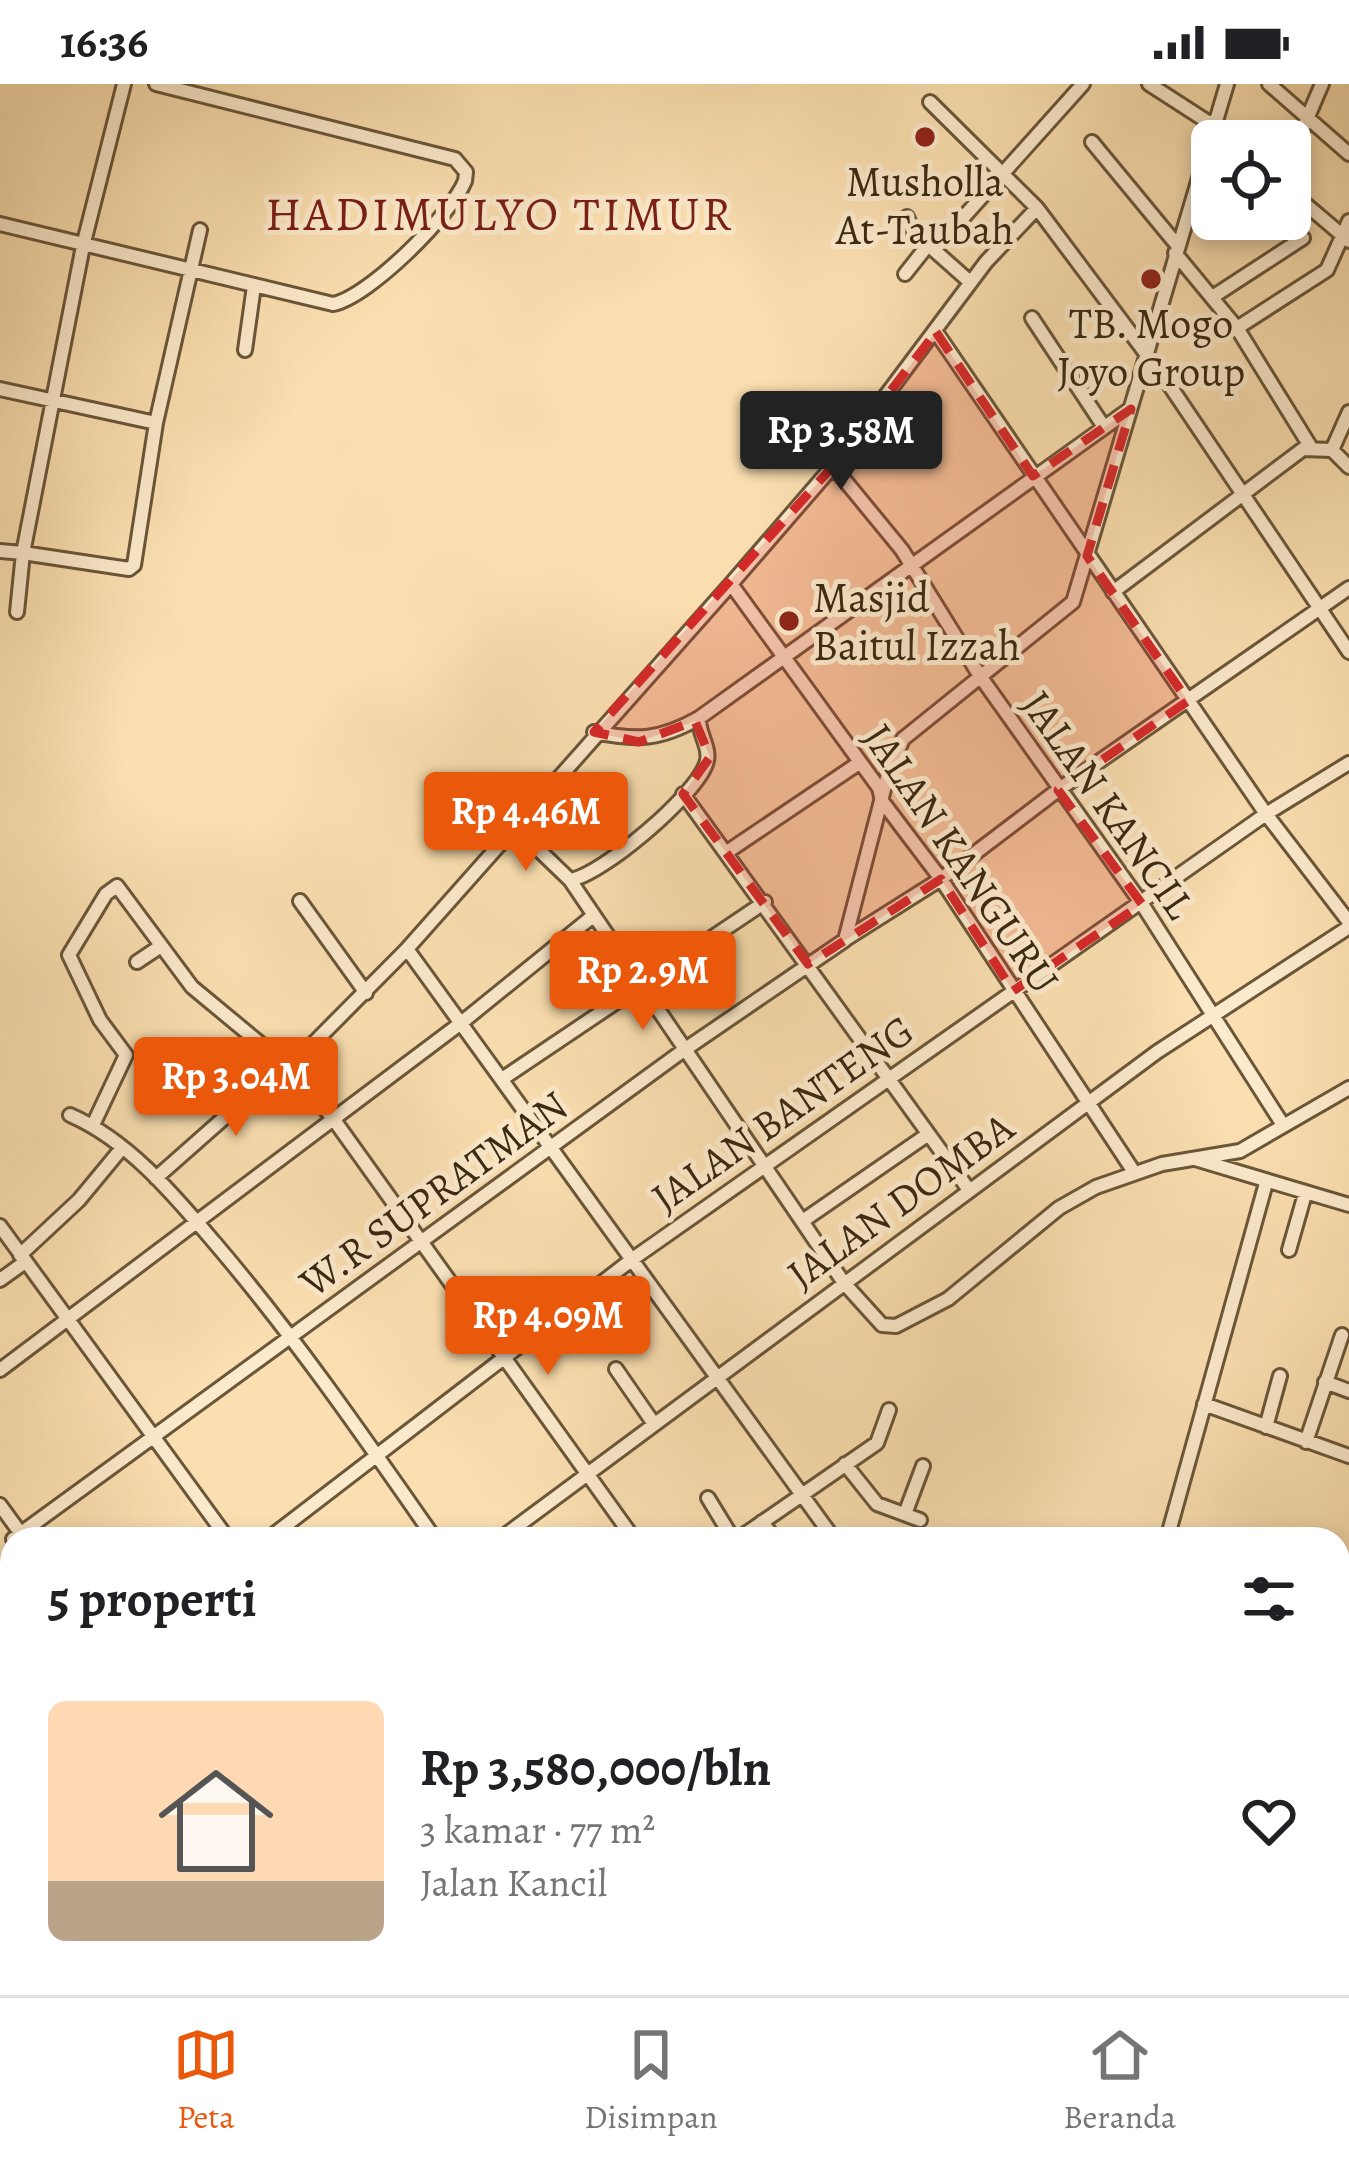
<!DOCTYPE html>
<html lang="id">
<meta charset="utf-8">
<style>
:root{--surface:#fff;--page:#f2f2f2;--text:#202124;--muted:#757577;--line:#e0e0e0;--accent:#ea580c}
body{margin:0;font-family:Alegreya,serif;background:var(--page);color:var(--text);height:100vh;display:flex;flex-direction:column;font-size:45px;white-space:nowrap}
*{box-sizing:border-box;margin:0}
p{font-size:39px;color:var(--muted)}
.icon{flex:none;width:66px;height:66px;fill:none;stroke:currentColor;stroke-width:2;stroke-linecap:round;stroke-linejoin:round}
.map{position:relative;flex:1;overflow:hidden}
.sheet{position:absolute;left:0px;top:1443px;width:1350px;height:468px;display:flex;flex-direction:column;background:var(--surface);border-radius:36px 36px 0 0;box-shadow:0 6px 18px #0003}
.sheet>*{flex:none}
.controls{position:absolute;left:1191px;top:36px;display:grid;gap:24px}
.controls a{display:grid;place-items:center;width:120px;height:120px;border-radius:18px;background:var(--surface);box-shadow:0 6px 18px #0003;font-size:60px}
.price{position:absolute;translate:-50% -102px;padding:0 27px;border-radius:12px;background:var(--accent);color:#fff;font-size:39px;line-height:78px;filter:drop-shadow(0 3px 6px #0008)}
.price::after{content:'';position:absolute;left:50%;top:72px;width:36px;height:27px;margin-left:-18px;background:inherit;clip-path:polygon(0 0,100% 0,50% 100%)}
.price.selected{background:#222;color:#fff}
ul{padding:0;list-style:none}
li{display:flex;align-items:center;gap:36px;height:300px;padding:0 48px}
li span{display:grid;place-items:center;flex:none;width:336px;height:240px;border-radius:18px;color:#555}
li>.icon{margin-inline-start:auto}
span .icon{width:144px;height:144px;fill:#fffc;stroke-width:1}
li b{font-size:51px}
h2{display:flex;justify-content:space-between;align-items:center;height:144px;padding:0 48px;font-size:51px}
.status{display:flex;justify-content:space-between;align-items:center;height:84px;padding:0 60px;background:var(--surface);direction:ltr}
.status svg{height:33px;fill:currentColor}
.dock{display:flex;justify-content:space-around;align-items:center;height:168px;border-top:3px solid var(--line);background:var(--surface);font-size:33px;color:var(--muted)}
.dock a{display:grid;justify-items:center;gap:6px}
.dock .selected{color:var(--accent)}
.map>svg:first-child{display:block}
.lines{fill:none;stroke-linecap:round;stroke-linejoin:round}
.minor-casing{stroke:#6a5639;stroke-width:18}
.minor{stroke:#fceacc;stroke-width:12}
.marked{fill:#d62828;fill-opacity:0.2;stroke:#d62828;stroke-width:9;stroke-dasharray:24 15;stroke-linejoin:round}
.poi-dot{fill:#8f2418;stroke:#fceacc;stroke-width:4.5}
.labels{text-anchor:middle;stroke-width:10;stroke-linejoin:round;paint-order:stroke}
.poi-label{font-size:42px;fill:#3a2811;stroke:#fceacc}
.street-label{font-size:42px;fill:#3a2811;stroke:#fceacc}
.quarter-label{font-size:48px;letter-spacing:3px;fill:#7a1f14;stroke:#fceacc}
</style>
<div class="status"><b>16:36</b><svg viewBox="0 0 49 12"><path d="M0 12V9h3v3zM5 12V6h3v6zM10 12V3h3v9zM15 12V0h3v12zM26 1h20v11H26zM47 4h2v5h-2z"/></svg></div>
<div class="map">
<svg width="1349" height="1911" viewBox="0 0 1349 1911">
<rect width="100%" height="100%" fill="#fbdfb0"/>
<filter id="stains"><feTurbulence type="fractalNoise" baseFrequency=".00167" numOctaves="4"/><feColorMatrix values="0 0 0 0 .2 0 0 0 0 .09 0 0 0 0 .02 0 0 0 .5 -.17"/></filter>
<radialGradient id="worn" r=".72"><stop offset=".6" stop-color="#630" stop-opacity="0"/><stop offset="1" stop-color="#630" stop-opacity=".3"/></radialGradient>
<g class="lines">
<!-- minor casing -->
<g class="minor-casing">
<path id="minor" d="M1149,0L1211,40
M1269,0L1349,70
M930,18L1037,124L1168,299L1349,568
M1213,37L1237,57
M1092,58L1177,161
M1290,75L1322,0
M1290,107L1349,157
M907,133L915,152L934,166
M0,140L333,220C369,213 451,131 465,97L466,88L455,75L156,0
M1175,169L1237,244L1310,362
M905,190L928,161
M970,198L934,166L1083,0
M1214,212L1303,154
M1032,234L1104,343
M1237,244L1327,186L1349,137
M936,248L1266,730L1349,838
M245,266L254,202
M0,305L156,339
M1332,366L1349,383
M833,382L902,466L980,592L1142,820L1283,1041
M0,467L23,469L83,162L124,0
M731,500L879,704L882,717L941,795L1134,1088
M1113,508L1303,365L1332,366L1349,328
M17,528L23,469L129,485L134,481L156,339L200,146
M594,648C637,657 660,656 699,634L1130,325
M683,710L969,1106
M512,740L570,796L844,1199L882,1241L896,1242L948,1215L1059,1124L1096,1103L1162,1080L1240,1067L1349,1004
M727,768L859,679
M570,796C602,791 695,712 706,680C712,665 698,650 699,634
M300,817L366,909
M846,855L941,795L1058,706L1349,504
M407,865L834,1455
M137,878L161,862
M289,984L407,865L731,500L833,382L986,178L1037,124
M502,995L765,818
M70,1031C128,1056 174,1111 214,1158C295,1253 364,1353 435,1455
M93,1041L126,971L100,936L69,871L106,810L117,802L192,903L285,980L332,1033L634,1455
M1195,1075L1349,1121
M156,1094L285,980
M804,1136L927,1051
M0,1142L228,1455
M1289,1166L1305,1110
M20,1171L79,1116L122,1064
M0,1196L25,1178
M616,1285L654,1340
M0,1286L461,939L593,832
M1325,1298L1349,1307
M1204,1320L1349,1372
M1266,1343L1280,1292
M1306,1358L1342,1251
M845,1380L877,1420L920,1436
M708,1414L733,1455
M0,1421L24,1454
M905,1430L923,1382
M762,1438L775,1455
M13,1455L684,966L845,856L888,690L903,655L1073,518L1227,0
M268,1455L634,1174L1266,730L1349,679
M500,1455L1157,968L1349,843
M738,1455L877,1359L889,1326
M1167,1455L1266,1099
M0,1642L12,1633
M0,1682L12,1698
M0,1827L12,1817
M1338,1866L1349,1869
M321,1899L330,1911
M560,1899L568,1911
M813,1899L821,1911
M755,1911L772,1899
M920,1911L921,1899
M1128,1911L1130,1899"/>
</g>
<!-- minor -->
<use href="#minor" class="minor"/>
</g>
<!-- marked area -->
<path class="marked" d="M936,248L1033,392L1131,325L1087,472L1188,617L1058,706L1142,820L1013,907L941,795L808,880L683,710L710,673L695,637L639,658L594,648L833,382Z"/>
<!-- markers -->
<g class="poi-dot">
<circle cx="925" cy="53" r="12"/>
<circle cx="1151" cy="195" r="12"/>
<circle cx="789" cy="537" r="12"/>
</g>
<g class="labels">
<!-- poi labels -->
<g class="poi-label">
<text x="925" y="112">Musholla<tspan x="925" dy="48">At-Taubah</tspan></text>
<text x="1151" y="254">TB. Mogo<tspan x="1151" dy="48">Joyo Group</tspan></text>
<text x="813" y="528" text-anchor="start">Masjid<tspan x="813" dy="48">Baitul Izzah</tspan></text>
</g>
<!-- street labels -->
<g class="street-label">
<text transform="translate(1109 720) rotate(55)" y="15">JALAN KANCIL</text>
<text transform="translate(962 774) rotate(56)" y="15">JALAN KANGURU</text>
<text transform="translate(782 1029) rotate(-35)" y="15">JALAN BANTENG</text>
<text transform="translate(433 1109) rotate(-36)" y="15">W.R SUPRATMAN</text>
<text transform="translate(900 1116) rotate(-36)" y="15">JALAN DOMBA</text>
</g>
<!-- quarter labels -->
<g class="quarter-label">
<text x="500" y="146">HADIMULYO TIMUR</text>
</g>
</g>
<rect width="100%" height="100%" filter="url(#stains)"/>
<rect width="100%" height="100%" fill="url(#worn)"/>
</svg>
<div class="controls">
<a><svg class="icon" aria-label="locate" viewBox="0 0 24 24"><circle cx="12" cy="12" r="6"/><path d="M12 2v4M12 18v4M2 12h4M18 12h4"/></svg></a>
</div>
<b class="price selected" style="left:841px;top:409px">Rp 3.58M</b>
<b class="price" style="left:526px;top:790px">Rp 4.46M</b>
<b class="price" style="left:643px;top:949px">Rp 2.9M</b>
<b class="price" style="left:236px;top:1055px">Rp 3.04M</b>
<b class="price" style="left:548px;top:1294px">Rp 4.09M</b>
<section class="sheet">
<h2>5 properti<svg class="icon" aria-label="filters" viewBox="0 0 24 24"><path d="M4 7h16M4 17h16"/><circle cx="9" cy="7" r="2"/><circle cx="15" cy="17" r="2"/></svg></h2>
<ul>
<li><span style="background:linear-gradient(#ffd9b3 75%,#b9a48a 0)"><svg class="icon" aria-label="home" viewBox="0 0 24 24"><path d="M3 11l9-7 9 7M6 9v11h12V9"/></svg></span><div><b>Rp 3,580,000/bln</b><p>3 kamar · 77 m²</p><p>Jalan Kancil</p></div><svg class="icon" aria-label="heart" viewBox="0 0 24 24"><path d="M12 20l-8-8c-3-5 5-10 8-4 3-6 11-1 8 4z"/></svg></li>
</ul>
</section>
</div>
<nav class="dock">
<a class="selected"><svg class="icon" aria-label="map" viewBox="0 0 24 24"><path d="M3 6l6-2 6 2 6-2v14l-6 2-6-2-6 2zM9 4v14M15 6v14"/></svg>Peta</a>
<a><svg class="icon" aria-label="saved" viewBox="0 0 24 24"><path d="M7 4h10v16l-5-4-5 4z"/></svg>Disimpan</a>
<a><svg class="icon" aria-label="home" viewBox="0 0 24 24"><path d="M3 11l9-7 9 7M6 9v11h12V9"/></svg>Beranda</a>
</nav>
